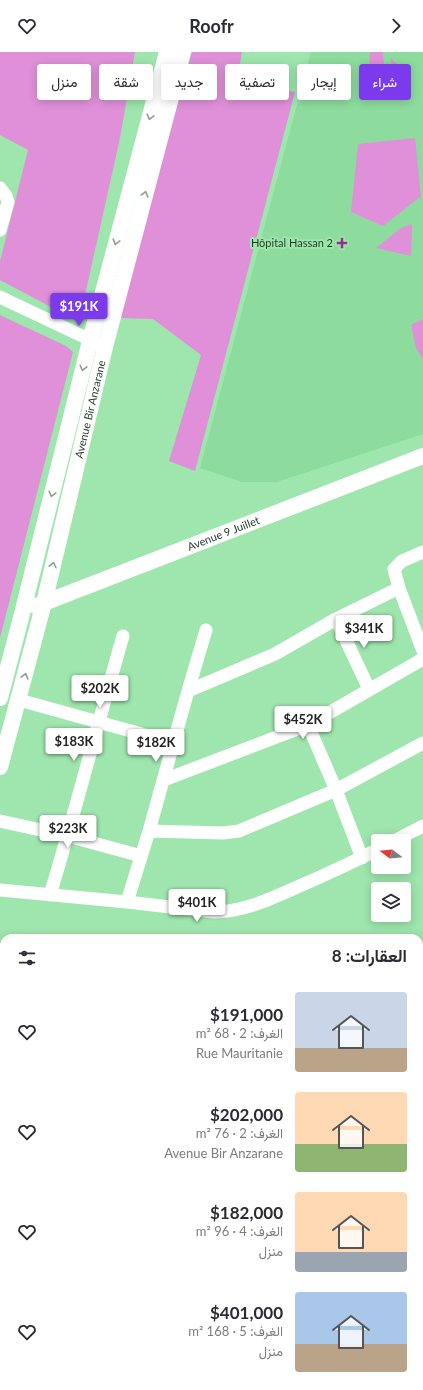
<!DOCTYPE html>
<html lang="ar">
<meta charset="utf-8">
<style>
:root{--surface:#fff;--page:#f2f2f3;--text:#2b2b33;--muted:#7c7c81;--accent:#7c3aed}
body{margin:0;font-family:Lato,Vazirmatn,sans-serif;background:var(--page);color:var(--text);direction:rtl;height:100vh;display:flex;flex-direction:column;font-size:15px;white-space:nowrap}
*{box-sizing:border-box;margin:0}
p{font-size:13px;color:var(--muted)}
.icon{flex:none;width:22px;height:22px;fill:none;stroke:currentColor;stroke-width:2;stroke-linecap:round;stroke-linejoin:round}
.map{position:relative;flex:1;overflow:hidden;direction:ltr}
.drawer{position:absolute;left:0px;top:882px;width:423px;height:456px;display:flex;flex-direction:column;background:var(--surface);border-radius:12px 12px 0 0;box-shadow:0 2px 10px #0003;direction:rtl}
.drawer>*{flex:none}
.guide{position:absolute;left:12px;top:12px;width:399px;height:36px;direction:rtl;display:flex;gap:8px}
.needle{width:26px;rotate:286deg}
.controls{position:absolute;left:371px;top:782px;display:grid;gap:8px}
.controls a{display:grid;place-items:center;width:40px;height:40px;border-radius:4px;background:var(--surface);box-shadow:0 2px 10px #0003;font-size:20px}
.price{position:absolute;translate:-50% -34px;padding:0 9px;border-radius:4px;background:#fff;color:#222;font-size:13px;line-height:26px;filter:drop-shadow(0 1px 2px #0008)}
.price::after{content:'';position:absolute;left:50%;top:24px;width:12px;height:9px;margin-left:-6px;background:inherit;clip-path:polygon(0 0,100% 0,50% 100%)}
.price.selected{background:var(--accent);color:#fff}
ul{padding:0;list-style:none}
li{display:flex;align-items:center;gap:12px;height:100px;padding:0 16px}
li span{display:grid;place-items:center;flex:none;width:112px;height:80px;border-radius:4px;color:#555}
li>.icon{margin-inline-start:auto}
span .icon{width:48px;height:48px;fill:#fffc;stroke-width:1}
li b{font-size:17px}
h2{display:flex;justify-content:space-between;align-items:center;height:48px;padding:0 16px;font-size:17px}
.tag{padding:0 14px;border-radius:4px;background:var(--surface);box-shadow:0 2px 10px #0003;font-size:14px;line-height:36px}
.tag.selected{background:var(--accent);color:#fff}
header{display:flex;justify-content:space-between;align-items:center;height:52px;padding:0 16px;background:var(--surface);font-size:18px;font-weight:700}
.map>svg:first-child{display:block}
.built{fill:#8ddc9e}
.green{fill:#df90d8}
.lines{fill:none;stroke-linecap:round;stroke-linejoin:round}
.river{stroke:#85a0f7;stroke-width:25}
.minor{stroke:#fff;stroke-width:13}
.tertiary{stroke:#fff;stroke-width:16}
.secondary{stroke:#d0eff5;stroke-width:18}
.oneway{stroke:#8f9e92}
.poi-dot{fill:#972f92;stroke:#9ee6ad;stroke-width:1.5}
.labels{text-anchor:middle;stroke-width:4;stroke-linejoin:round;paint-order:stroke}
.poi-label{font-size:11px;fill:#1f3c26;stroke:#9ee6ad;text-anchor:end}
.street-label{font-size:11px;fill:#1f3c26;stroke:#9ee6ad}
</style>
<header><svg class="icon" aria-label="forward" viewBox="0 0 24 24"><path d="M9 5l7 7-7 7"/></svg>Roofr<svg class="icon" aria-label="heart" viewBox="0 0 24 24"><path d="M12 20l-8-8c-3-5 5-10 8-4 3-6 11-1 8 4z"/></svg></header>
<div class="map">
<svg width="423" height="1338" viewBox="0 0 423 1338">
<rect width="100%" height="100%" fill="#9ee6ad"/>
<!-- built -->
<path class="built" d="M311,0H423V382L277,430H242L200,416Z"/>
<!-- green -->
<path class="green" d="M0,0H135L120,86L79,270L0,228V209L28,98L0,83Z
M192,0H242L237,29L295,40L195,419L169,409L201,303L153,267L119,266Z
M370,0H383L385,26H369Z
M391,6L407,23L392,24Z
M415,86L421,144L383,174L351,160L358,92Z
M411,172L412,175L411,204L376,196L401,176Z
M0,263L66,294L73,300L0,586Z
M423,267V307L416,296L411,273Z
M423,1229V1338H206L201,1334H419V1231Z"/>
<g class="lines">
<!-- river -->
<path class="river" d="M0,1247L4,1249
M136,1334L141,1338"/>
<!-- minor -->
<path class="minor" d="M0,136L6,144L8,150L0,178
M0,245L99,292
M423,500L402,509L394,517L399,536L423,599
M336,567L369,637
M188,639L275,602L336,567L399,536
M19,648L174,691
M308,673L336,738L362,806
M164,728L308,673L423,607
M0,769L68,784L141,804
M149,779L223,781L239,779L336,738L423,691
M394,789L423,774
M0,838L127,850L214,860C248,860 280,842 311,829C333,819 356,809 378,797
M50,843C76,757 98,670 123,584
M127,850L149,779L188,639L206,578
M419,1031L423,1042
M0,1070L4,1071
M0,1179L4,1180"/>
<!-- tertiary -->
<g class="tertiary">
<path id="s1" d="M36,554L423,404"/>
<path d="M0,646L23,558L90,289L167,0"/>
<path id="s2" d="M0,715L44,551L105,295L183,0"/>
</g>
<!-- secondary -->
<path class="secondary" d="M419,939L423,938
M419,953L423,952
M0,963L4,964
M0,980H4"/>
</g>
<!-- one-way arrows -->
<defs><path id="oneway-chevron" d="M-2-3.5L2.5 0L-2 3.5" fill="none" stroke-width="1.6" stroke-linecap="round" stroke-linejoin="round"/></defs>
<g class="oneway">
<use href="#oneway-chevron" transform="translate(150 65) rotate(105)"/>
<use href="#oneway-chevron" transform="translate(145 142) rotate(-75)"/>
<use href="#oneway-chevron" transform="translate(116 190) rotate(105)"/>
<use href="#oneway-chevron" transform="translate(83 316) rotate(104)"/>
<use href="#oneway-chevron" transform="translate(52 442) rotate(104)"/>
<use href="#oneway-chevron" transform="translate(53 513) rotate(-77)"/>
<use href="#oneway-chevron" transform="translate(25 624) rotate(-75)"/>
</g>
<!-- markers -->
<path class="poi-dot" d="M340 185h4v4h4v4h-4v4h-4v-4h-4v-4h4z"/>
<g class="labels">
<!-- poi labels -->
<g class="poi-label">
<text x="333" y="195">Hôpital Hassan 2</text>
</g>
<!-- street labels -->
<g class="street-label">
<text dy="4" stroke="none"><textPath href="#s2" startOffset="369">Avenue Bir Anzarane</textPath></text>
<text dy="4" stroke="none"><textPath href="#s1" startOffset="201">Avenue 9 Juillet</textPath></text>
</g>
</g>
</svg>
<div class="controls">
<a><svg class="needle" viewBox="-14 -14 28 28"><path d="M0-13l5 13h-10z" fill="#e53935"/><path d="M0 13l5-13h-10z" fill="#7c7c81"/></svg></a>
<a><svg class="icon" aria-label="layers" viewBox="0 0 24 24"><path d="M12 4l9 5-9 5-9-5zM3 14l9 5 9-5"/></svg></a>
</div>
<b class="price selected" style="left:79px;top:275px">$191K</b>
<b class="price" style="left:364px;top:597px">$341K</b>
<b class="price" style="left:100px;top:657px">$202K</b>
<b class="price" style="left:303px;top:688px">$452K</b>
<b class="price" style="left:74px;top:710px">$183K</b>
<b class="price" style="left:156px;top:711px">$182K</b>
<b class="price" style="left:68px;top:797px">$223K</b>
<b class="price" style="left:197px;top:871px">$401K</b>
<div class="guide">
<a class="tag selected">شراء</a>
<a class="tag">إيجار</a>
<a class="tag">تصفية</a>
<a class="tag">جديد</a>
<a class="tag">شقة</a>
<a class="tag">منزل</a>
</div>
<section class="drawer">
<h2>العقارات: 8<svg class="icon" aria-label="filters" viewBox="0 0 24 24"><path d="M4 7h16M4 17h16"/><circle cx="9" cy="7" r="2"/><circle cx="15" cy="17" r="2"/></svg></h2>
<ul>
<li><span style="background:linear-gradient(#c9d6e8 70%,#b9a48a 0)"><svg class="icon" aria-label="home" viewBox="0 0 24 24"><path d="M3 11l9-7 9 7M6 9v11h12V9"/></svg></span><div><b>$191,000</b><p>الغرف: 2 · 68 m²</p><p>Rue Mauritanie</p></div><svg class="icon" aria-label="heart" viewBox="0 0 24 24"><path d="M12 20l-8-8c-3-5 5-10 8-4 3-6 11-1 8 4z"/></svg></li>
<li><span style="background:linear-gradient(#ffd9b3 65%,#8fb573 0)"><svg class="icon" aria-label="home" viewBox="0 0 24 24"><path d="M3 11l9-7 9 7M6 9v11h12V9"/></svg></span><div><b>$202,000</b><p>الغرف: 2 · 76 m²</p><p>Avenue Bir Anzarane</p></div><svg class="icon" aria-label="heart" viewBox="0 0 24 24"><path d="M12 20l-8-8c-3-5 5-10 8-4 3-6 11-1 8 4z"/></svg></li>
<li><span style="background:linear-gradient(#ffd9b3 75%,#9aa5b1 0)"><svg class="icon" aria-label="home" viewBox="0 0 24 24"><path d="M3 11l9-7 9 7M6 9v11h12V9"/></svg></span><div><b>$182,000</b><p>الغرف: 4 · 96 m²</p><p>منزل</p></div><svg class="icon" aria-label="heart" viewBox="0 0 24 24"><path d="M12 20l-8-8c-3-5 5-10 8-4 3-6 11-1 8 4z"/></svg></li>
<li><span style="background:linear-gradient(#a9c7e8 65%,#b9a48a 0)"><svg class="icon" aria-label="home" viewBox="0 0 24 24"><path d="M3 11l9-7 9 7M6 9v11h12V9"/></svg></span><div><b>$401,000</b><p>الغرف: 5 · 168 m²</p><p>منزل</p></div><svg class="icon" aria-label="heart" viewBox="0 0 24 24"><path d="M12 20l-8-8c-3-5 5-10 8-4 3-6 11-1 8 4z"/></svg></li>
</ul>
</section>
</div>
